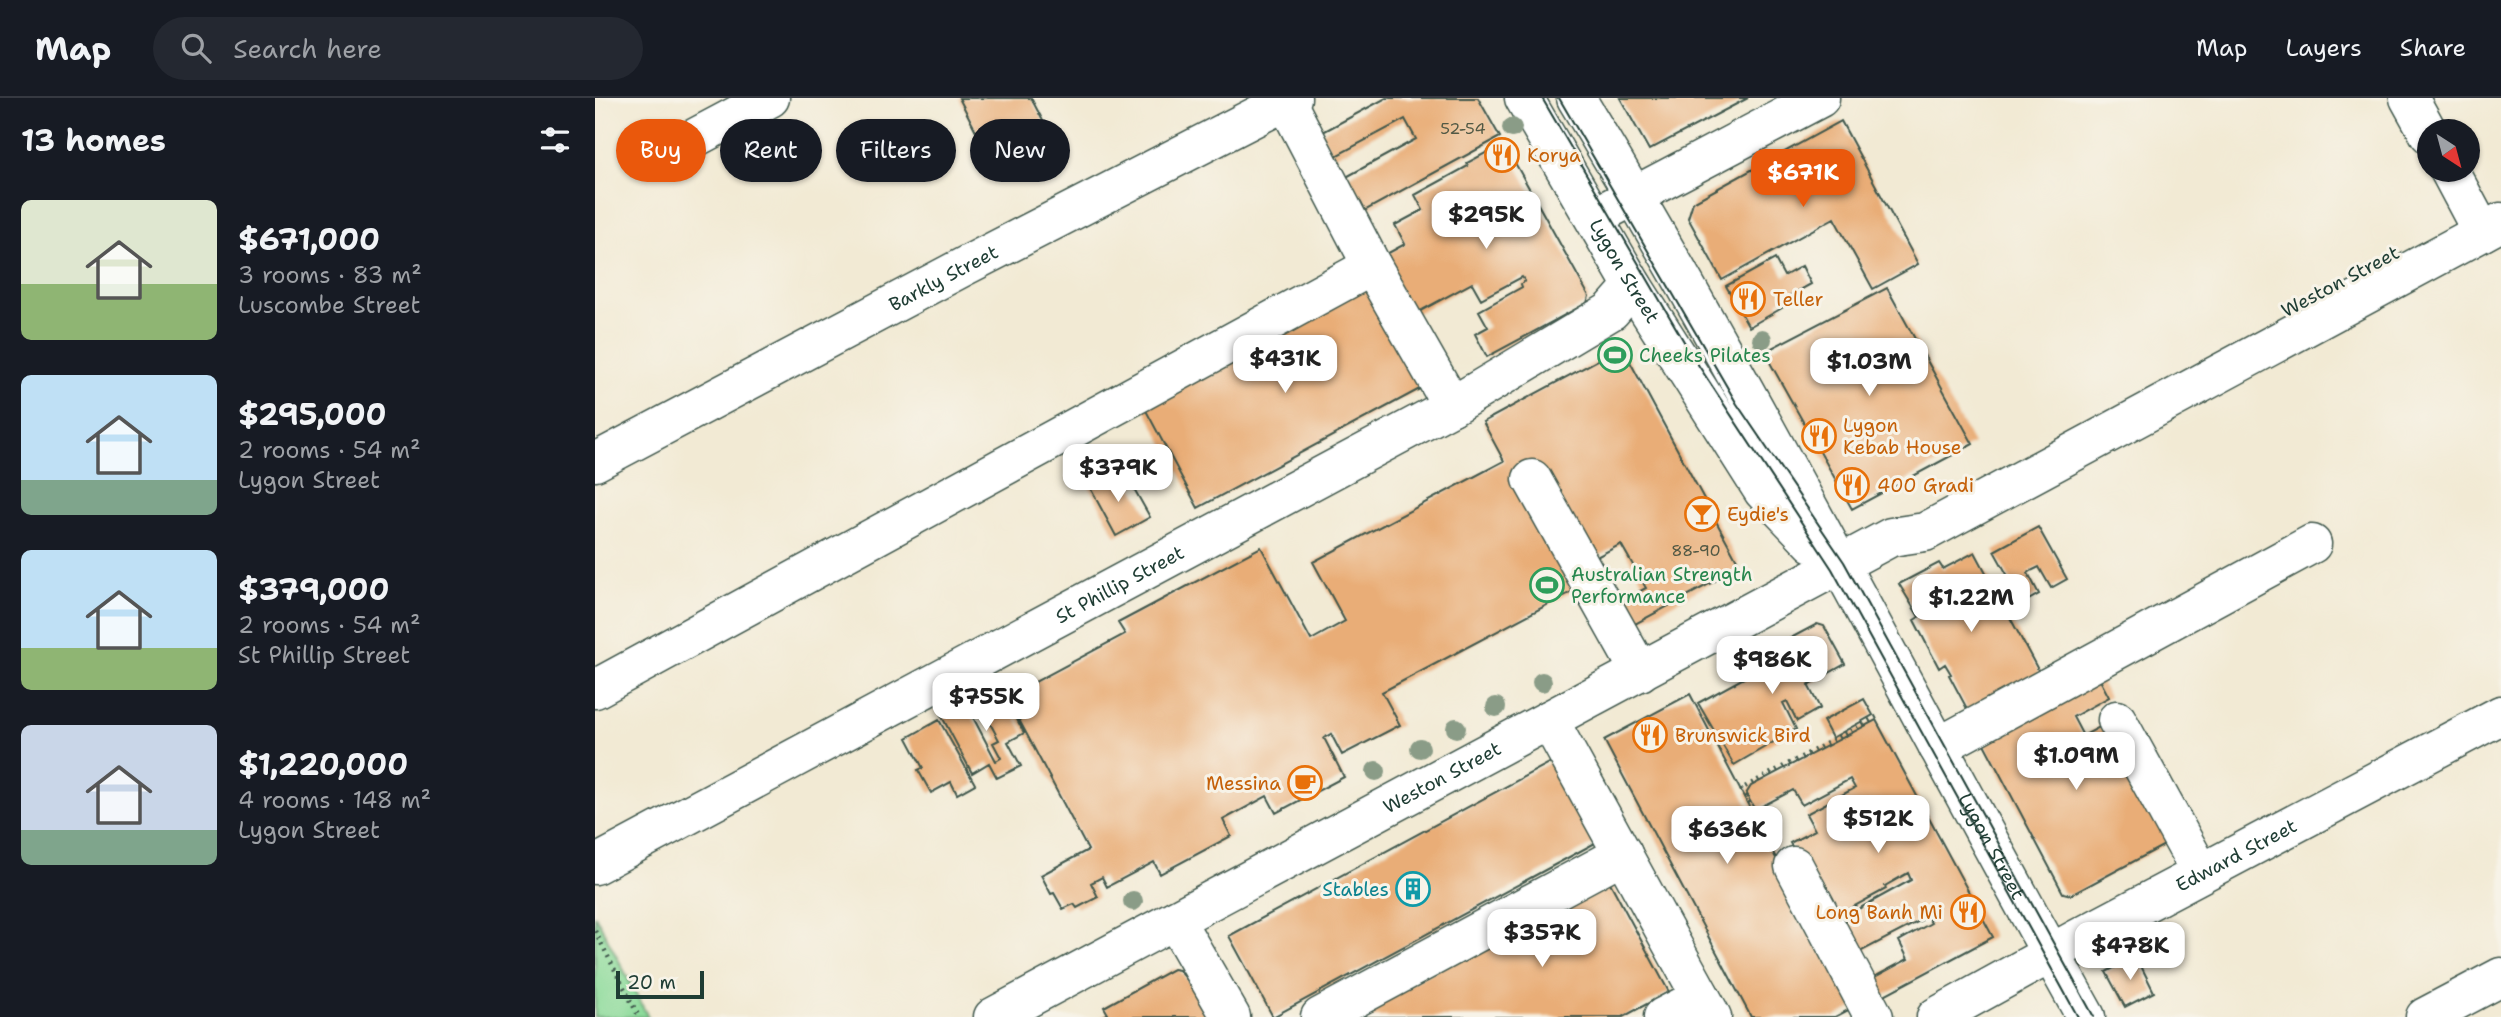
<!DOCTYPE html>
<meta charset="utf-8">
<style>
:root{--surface:#171b24;--page:#242831;--text:#f1f3f6;--muted:#9ea1a6;--line:#363941;--accent:#ea580c}
body{margin:0;font-family:"Shantell Sans",sans-serif;background:var(--page);color:var(--text);height:100vh;display:flex;flex-direction:column;font-size:26px;white-space:nowrap}
*{box-sizing:border-box;margin:0}
p{font-size:23px;color:var(--muted)}
.icon{flex:none;width:38px;height:38px;fill:none;stroke:currentColor;stroke-width:2;stroke-linecap:round;stroke-linejoin:round}
.map{position:relative;flex:1;overflow:hidden}
.side{display:flex;flex-direction:column;background:var(--surface);width:595px}
.side>*{flex:none}
.top-card{position:absolute;left:21px;top:21px;width:665px;height:63px;display:flex;gap:14px}
.needle{width:46px;rotate:144deg}
.buttons{position:absolute;left:1822px;top:21px;display:grid;gap:14px}
.buttons a{display:grid;place-items:center;width:63px;height:63px;border-radius:50%;background:var(--surface);box-shadow:0 2px 5px #0004;font-size:35px}
.scale{position:absolute;left:21px;bottom:18px;width:88px;box-sizing:border-box;padding-left:7px;border:4px solid #1f3d34;border-top:0;font-size:19px;line-height:24px;white-space:nowrap;color:#1f3d34;-webkit-text-stroke:5px #f7f3e8;paint-order:stroke}
.price{position:absolute;translate:-50% -60px;padding:0 16px;border-radius:14px;background:#fff;color:#222;font-size:23px;line-height:46px;filter:drop-shadow(0 2px 4px #0008)}
.price::after{content:'';position:absolute;left:50%;top:42px;width:21px;height:16px;margin-left:-10px;background:inherit;clip-path:polygon(0 0,100% 0,50% 100%)}
.price.selected{background:var(--accent);color:#fff}
ul{padding:0;list-style:none}
li{display:flex;align-items:center;gap:21px;height:175px;padding:0 21px}
li span{display:grid;place-items:center;flex:none;width:196px;height:140px;border-radius:10px;color:#555}
li>.icon{margin-inline-start:auto}
span .icon{width:84px;height:84px;fill:#fffc;stroke-width:1}
li b{font-size:30px}
h2{display:flex;justify-content:space-between;align-items:center;height:84px;padding:0 21px;font-size:30px}
.chip{padding:0 24px;border-radius:32px;background:var(--surface);box-shadow:0 2px 5px #0004;font-size:24px;line-height:63px}
.chip.selected{background:var(--accent);color:#fff}
header{display:flex;align-items:center;gap:42px;box-sizing:border-box;height:98px;padding:0 35px;background:var(--surface);border-bottom:2px solid var(--line)}
header strong{font-size:33px}
nav{display:flex;gap:38px;margin-inline-start:auto;font-size:24px}
.search{width:490px;height:63px;background:var(--page);display:flex;align-items:center;gap:18px;box-sizing:border-box;padding:0 24px;border-radius:38px;color:var(--muted);font-size:26px}
main{display:flex;flex:1;min-height:0}
.map>svg:first-child{display:block}
.green{fill:#8ada99;stroke:#548c66;stroke-width:2}
.building{fill:#e9ad77}
.lines{fill:none;stroke-linecap:round;stroke-linejoin:round}
.minor-casing{stroke:#3f574c;stroke-width:41}
.path{stroke:#3f574c;stroke-width:4.5;stroke-dasharray:2 5;stroke-linecap:butt}
.minor{stroke:#fff;stroke-width:38}
.tram{stroke:#1f3d34;stroke-width:2}
.tree{fill:#8a9c87}
.labels{text-anchor:middle;stroke-width:6;stroke-linejoin:round;paint-order:stroke}
.number-label{font-size:16px;fill:#525945}
.food-label{font-size:19px;fill:#c56008;stroke:#f7f3e8;text-anchor:start}
.street-label{font-size:19px;fill:#1f3d34;stroke:#f7f3e8}
.leisure-label{font-size:19px;fill:#27864d;stroke:#f7f3e8;text-anchor:start}
.culture-label{font-size:19px;fill:#0d838f;stroke:#f7f3e8;text-anchor:end}
</style>
<header>
<strong>Map</strong>
<div class="search"><svg class="icon" aria-label="search" viewBox="0 0 24 24"><circle cx="10" cy="10" r="6"/><path d="M15 15l6 6"/></svg>Search here</div>
<nav><a>Map</a><a>Layers</a><a>Share</a></nav>
</header>
<main>
<section class="side">
<h2>13 homes<svg class="icon" aria-label="filters" viewBox="0 0 24 24"><path d="M4 7h16M4 17h16"/><circle cx="9" cy="7" r="2"/><circle cx="15" cy="17" r="2"/></svg></h2>
<ul>
<li><span style="background:linear-gradient(#dfe7d0 60%,#8fb573 0)"><svg class="icon" aria-label="home" viewBox="0 0 24 24"><path d="M3 11l9-7 9 7M6 9v11h12V9"/></svg></span><div><b>$671,000</b><p>3 rooms · 83 m²</p><p>Luscombe Street</p></div></li>
<li><span style="background:linear-gradient(#bfe0f5 75%,#7fa58c 0)"><svg class="icon" aria-label="home" viewBox="0 0 24 24"><path d="M3 11l9-7 9 7M6 9v11h12V9"/></svg></span><div><b>$295,000</b><p>2 rooms · 54 m²</p><p>Lygon Street</p></div></li>
<li><span style="background:linear-gradient(#bfe0f5 70%,#8fb573 0)"><svg class="icon" aria-label="home" viewBox="0 0 24 24"><path d="M3 11l9-7 9 7M6 9v11h12V9"/></svg></span><div><b>$379,000</b><p>2 rooms · 54 m²</p><p>St Phillip Street</p></div></li>
<li><span style="background:linear-gradient(#c9d6e8 75%,#7fa58c 0)"><svg class="icon" aria-label="home" viewBox="0 0 24 24"><path d="M3 11l9-7 9 7M6 9v11h12V9"/></svg></span><div><b>$1,220,000</b><p>4 rooms · 148 m²</p><p>Lygon Street</p></div></li>
</ul>
</section>
<div class="map">
<svg width="1906" height="919" viewBox="0 0 1906 919">
<rect width="100%" height="100%" fill="#f7f3e8"/>
<filter id="ink" filterUnits="userSpaceOnUse"><feTurbulence type="fractalNoise" baseFrequency=".0143" numOctaves="2"/><feDisplacementMap in="SourceGraphic" scale="14" xChannelSelector="R" yChannelSelector="G"/><feConvolveMatrix kernelMatrix="1 2 1 2 8 2 1 2 1" color-interpolation-filters="sRGB"/></filter>
<filter id="wash" filterUnits="userSpaceOnUse"><feTurbulence type="fractalNoise" baseFrequency=".00686" numOctaves="4" result="noise"/><feDisplacementMap in="SourceGraphic" scale="28" xChannelSelector="R" yChannelSelector="G"/><feGaussianBlur stdDeviation="1.57" result="paint"/><feColorMatrix in="noise" values="0 0 0 0 0 0 0 0 0 0 0 0 0 0 0 0 0 1.4 0 .05"/><feComposite in="paint" operator="in"/></filter>
<g filter="url(#wash)">
<rect width="100%" height="100%" fill="#f2ead4"/>
<!-- green -->
<path class="green" d="M0,817L53,919H0Z"/>
<g id="blocks">
<!-- building -->
<path class="building" d="M364,0H436L458,42L401,72Z
M791,0H883L905,39L762,117L744,83L821,41L810,21L739,59L726,35Z
M1025,0H1153L1054,52Z
M1246,23L1323,166L1278,191L1239,120L1127,182L1093,120L1098,104Z
M909,45L994,198L992,205L892,259L880,236L893,229L884,213L927,189L926,186L930,183L927,179L886,201L877,185L818,217L786,159L810,146L800,127L828,112L820,97L873,68L872,65Z
M1180,161L1189,178L1207,168L1216,186L1183,204L1187,210L1154,229L1131,188Z
M776,184L834,286L603,410L547,305Z
M1292,190L1378,346L1257,411L1169,254Z
M1027,249L1143,464L1142,471L1029,532L1017,508L1051,490L1026,446L992,464L984,490L787,594L805,627L747,657L736,636L729,640L749,679L681,715L672,698L628,722L636,738L565,776L559,764L512,789L507,779L496,785L503,799L482,810L479,806L468,811L459,795L456,796L446,777L493,752L412,599L530,536L523,525L666,449L716,542L750,523L718,464L909,363L888,324Z
M505,376L510,384L520,378L528,392L537,387L555,419L521,438L492,384Z
M1443,429L1472,481L1456,490L1444,469L1438,472L1433,475L1444,496L1428,505L1399,453Z
M1380,454L1449,583L1378,622L1354,577L1356,576L1350,566L1344,570L1319,522L1324,519L1304,486L1344,465L1348,471Z
M1222,526L1229,528L1250,566L1213,587L1225,610L1202,623L1192,603L1188,605L1201,631L1139,667L1103,605L1200,552L1194,541Z
M1504,580L1514,599L1478,619L1488,638L1512,625L1575,744L1476,797L1468,795L1387,642Z
M404,587L429,635L413,644L426,668L402,680L394,665L377,675L346,617L370,604L401,663L406,660L398,645L404,642L381,599Z
M1095,596L1259,909L1240,919H1156L1009,642Z
M1269,601L1278,617L1237,640L1228,623Z
M344,622L380,686L362,696L356,684L336,695L323,672L328,670L312,640Z
M1281,622L1398,839L1282,901L1272,883L1313,861L1304,843L1336,825L1332,819L1265,854L1247,820L1316,782L1313,775L1290,788L1291,791L1236,821L1195,745L1220,732L1211,716L1260,690L1255,681L1207,707L1198,692L1160,712L1151,696L1156,688Z
M958,663L1002,744L678,919L634,838Z
M1012,779L1074,894L1028,919H754Z
M1541,858L1559,894L1530,909L1511,874Z
M578,871L584,872L623,919H506L513,916L509,909Z"/>
</g>
</g>
<g filter="url(#ink)">
<use href="#blocks" fill-opacity="0" stroke="#3f574c" stroke-width="2"/>
<g class="lines">
<!-- minor casing -->
<g class="minor-casing">
<g id="minor">
<path id="s1" d="M929,0L1038,188L1168,393L1218,445"/>
<path id="s2" d="M981,0C1162,300 1320,613 1491,919"/>
<path d="M1814,0L1834,36"/>
<path d="M691,3L777,168L857,308"/>
<path d="M75,53L175,0"/>
<path d="M1854,72L1887,134"/>
<path d="M1016,110L1225,0"/>
<path id="s3" d="M0,364L370,168L697,0"/>
<path d="M937,381L1045,574"/>
<path d="M0,591L777,168"/>
<path d="M954,622L1117,919"/>
<path d="M1522,622L1606,775"/>
<path d="M1343,649L1717,446"/>
<path id="s4" d="M0,767L857,308L1016,213L1038,188"/>
<path d="M1199,768L1279,919"/>
<path d="M580,822L636,919"/>
<path id="s5" d="M398,919L1296,439L1330,434L1906,124"/>
<path d="M725,919L1028,756"/>
<path d="M1068,919L1106,899"/>
<path id="s6" d="M1341,919L1482,841L1906,617"/>
<path d="M1830,919L1906,879"/>
</g>
</g>
<!-- path -->
<path class="path" d="M1158,711L1146,691L1285,617
M0,833L44,919"/>
<!-- minor -->
<use href="#minor" class="minor"/>
<!-- tram -->
<path class="tram" d="M947,0L1098,259L1237,471L1483,919
M964,0L1142,306L1249,464L1499,919"/>
</g>
<!-- trees -->
<g class="tree">
<circle cx="917" cy="30" r="10"/>
<circle cx="1167" cy="241" r="10"/>
<circle cx="947" cy="584" r="10"/>
<circle cx="901" cy="609" r="10"/>
<circle cx="861" cy="630" r="10"/>
<circle cx="825" cy="650" r="10"/>
<circle cx="781" cy="673" r="10"/>
<circle cx="538" cy="803" r="10"/>
</g>
</g>
<!-- icons -->
<defs>
<g id="restaurant-ring" transform="scale(1.75)"><circle r="9.5" fill="#f7f3e8" stroke="#e8710a" stroke-width="1.5"/><path d="M-5-6h1v4h1v-4h1v4h1v-4h1v5L-1.5 .5V6h-2V.5L-5-1ZM5-6V6H3V1.5H1.5Q1.5-4 5-6Z" fill="#e8710a"/></g>
<g id="stadium-ring" transform="scale(1.75)"><circle r="9.5" fill="#f7f3e8" stroke="#2e9e5b" stroke-width="1.5"/><path d="M0-5a6.5 5 0 1 0 0 10a6.5 5 0 1 0 0-10ZM-3.5-1.8h7v3.6h-7Z" fill="#2e9e5b"/></g>
<g id="bar-ring" transform="scale(1.75)"><circle r="9.5" fill="#f7f3e8" stroke="#e8710a" stroke-width="1.5"/><path d="M-6-5H6L.8 .8V4.5H3.5V6h-7V4.5H-.8V.8Z" fill="#e8710a"/></g>
<g id="cafe-ring" transform="scale(1.75)"><circle r="9.5" fill="#f7f3e8" stroke="#e8710a" stroke-width="1.5"/><path d="M-5.5-4.5H6V0H3Q3 3.5 0 3.5H-2.5Q-5.5 3.5-5.5 0ZM3-3.2v2h1.7v-2ZM-6 4.5H4V6H-6Z" fill="#e8710a"/></g>
<g id="building-ring" transform="scale(1.75)"><circle r="9.5" fill="#f7f3e8" stroke="#0f9aa8" stroke-width="1.5"/><path d="M-4-6H4V6H1V3H-1V6H-4ZM-2.5-4.3h1.7v1.8h-1.7ZM.8-4.3h1.7v1.8H.8ZM-2.5-1h1.7V.8h-1.7ZM.8-1h1.7V.8H.8Z" fill="#0f9aa8"/></g>
</defs>
<g fill-rule="evenodd">
<use href="#restaurant-ring" x="907" y="57"/>
<use href="#restaurant-ring" x="1153" y="201"/>
<use href="#stadium-ring" x="1020" y="257"/>
<use href="#restaurant-ring" x="1224" y="338"/>
<use href="#restaurant-ring" x="1257" y="387"/>
<use href="#bar-ring" x="1107" y="416"/>
<use href="#stadium-ring" x="952" y="487"/>
<use href="#restaurant-ring" x="1055" y="637"/>
<use href="#cafe-ring" x="710" y="685"/>
<use href="#building-ring" x="818" y="791"/>
<use href="#restaurant-ring" x="1373" y="814"/>
</g>
<g class="labels">
<!-- number labels -->
<g class="number-label">
<text x="868" y="36">52-54</text>
<text x="1101" y="458">88-90</text>
</g>
<!-- food labels -->
<g class="food-label">
<text x="932" y="64">Korya</text>
<text x="1178" y="208">Teller</text>
<text x="1248" y="334">Lygon<tspan x="1248" dy="22">Kebab House</tspan></text>
<text x="1282" y="394">400 Gradi</text>
<text x="1132" y="423">Eydie's</text>
<text x="1080" y="644">Brunswick Bird</text>
<text x="686" y="692" text-anchor="end">Messina</text>
<text x="1348" y="821" text-anchor="end">Long Banh Mi</text>
</g>
<!-- street labels -->
<g class="street-label">
<text dy="7" stroke="none"><textPath href="#s1" startOffset="200">Lygon Street</textPath></text>
<text dy="7" stroke="none"><textPath href="#s3" startOffset="394">Barkly Street</textPath></text>
<text transform="translate(1745 183) rotate(-28)" y="7">Weston Street</text>
<text dy="7" stroke="none"><textPath href="#s4" startOffset="595">St Phillip Street</textPath></text>
<text dy="7" stroke="none"><textPath href="#s5" startOffset="509">Weston Street</textPath></text>
<text dy="7" stroke="none"><textPath href="#s2" startOffset="856">Lygon Street</textPath></text>
<text dy="7" stroke="none"><textPath href="#s6" startOffset="341">Edward Street</textPath></text>
</g>
<!-- leisure labels -->
<g class="leisure-label">
<text x="1044" y="264">Cheeks Pilates</text>
<text x="976" y="483">Australian Strength<tspan x="976" dy="22">Performance</tspan></text>
</g>
<!-- culture labels -->
<g class="culture-label">
<text x="794" y="798">Stables</text>
</g>
</g>
</svg>
<div class="buttons">
<a><svg class="needle" viewBox="-14 -14 28 28"><path d="M0-13l5 13h-10z" fill="#e53935"/><path d="M0 13l5-13h-10z" fill="#9ea1a6"/></svg></a>
</div>
<div class="scale">20 m</div>
<b class="price selected" style="left:1208px;top:111px">$671K</b>
<b class="price" style="left:891px;top:153px">$295K</b>
<b class="price" style="left:690px;top:297px">$431K</b>
<b class="price" style="left:1274px;top:300px">$1.03M</b>
<b class="price" style="left:523px;top:406px">$379K</b>
<b class="price" style="left:1376px;top:536px">$1.22M</b>
<b class="price" style="left:1177px;top:598px">$986K</b>
<b class="price" style="left:391px;top:635px">$755K</b>
<b class="price" style="left:1481px;top:694px">$1.09M</b>
<b class="price" style="left:1283px;top:757px">$512K</b>
<b class="price" style="left:1132px;top:768px">$636K</b>
<b class="price" style="left:947px;top:871px">$357K</b>
<b class="price" style="left:1535px;top:884px">$478K</b>
<div class="top-card">
<a class="chip selected">Buy</a>
<a class="chip">Rent</a>
<a class="chip">Filters</a>
<a class="chip">New</a>
</div>
</div>
</main>
